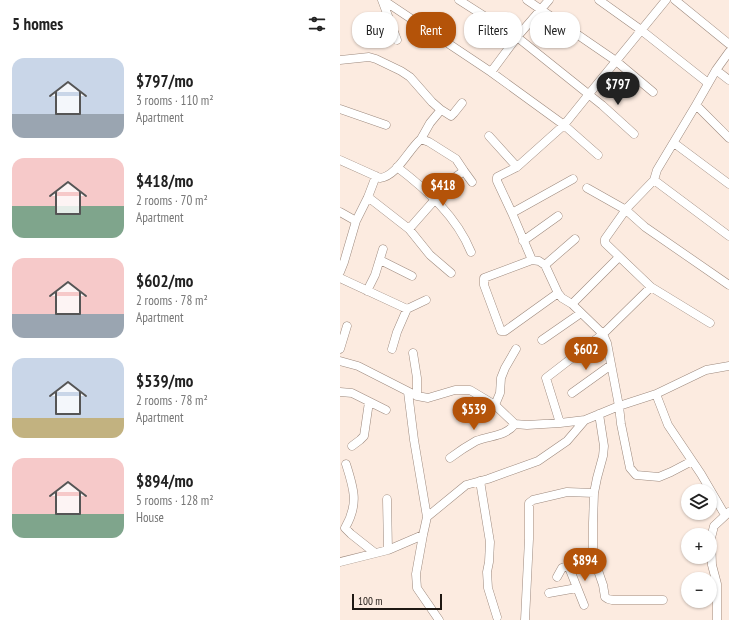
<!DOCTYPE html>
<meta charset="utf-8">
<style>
:root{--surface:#fff;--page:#f6f6f6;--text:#222;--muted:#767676;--accent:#b45309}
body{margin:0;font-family:"PT Sans Narrow",sans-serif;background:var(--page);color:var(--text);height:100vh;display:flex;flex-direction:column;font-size:15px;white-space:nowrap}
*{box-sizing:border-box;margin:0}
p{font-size:13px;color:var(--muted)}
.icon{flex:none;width:22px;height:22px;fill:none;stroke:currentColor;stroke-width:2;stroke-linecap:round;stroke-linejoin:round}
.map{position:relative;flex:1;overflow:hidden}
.side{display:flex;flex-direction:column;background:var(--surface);width:340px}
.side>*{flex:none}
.hud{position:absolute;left:12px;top:12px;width:317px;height:36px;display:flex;gap:8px}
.controls{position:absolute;left:341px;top:484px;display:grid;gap:8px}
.controls a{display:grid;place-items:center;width:36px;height:36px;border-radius:50%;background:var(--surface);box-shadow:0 1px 3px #0004;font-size:20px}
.scale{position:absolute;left:12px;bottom:10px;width:90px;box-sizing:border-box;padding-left:4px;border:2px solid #1f1813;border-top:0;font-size:11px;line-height:14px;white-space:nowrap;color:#1f1813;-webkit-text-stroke:3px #fcebe0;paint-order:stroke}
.price{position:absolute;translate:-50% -34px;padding:0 9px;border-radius:14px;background:var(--accent);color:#fff;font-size:13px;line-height:26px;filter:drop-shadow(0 1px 2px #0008)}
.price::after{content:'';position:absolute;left:50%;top:24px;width:12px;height:9px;margin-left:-6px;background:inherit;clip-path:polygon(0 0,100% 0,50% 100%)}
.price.selected{background:#222;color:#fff}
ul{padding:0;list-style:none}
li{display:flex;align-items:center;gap:12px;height:100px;padding:0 12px}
li span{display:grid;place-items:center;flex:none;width:112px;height:80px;border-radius:12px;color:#555}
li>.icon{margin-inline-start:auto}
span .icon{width:48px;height:48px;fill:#fffc;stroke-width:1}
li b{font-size:17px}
h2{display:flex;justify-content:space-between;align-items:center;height:48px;padding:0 12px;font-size:17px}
.pill{padding:0 14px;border-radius:16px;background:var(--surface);box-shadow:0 1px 3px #0004;font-size:14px;line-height:36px}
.pill.selected{background:var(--accent);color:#fff}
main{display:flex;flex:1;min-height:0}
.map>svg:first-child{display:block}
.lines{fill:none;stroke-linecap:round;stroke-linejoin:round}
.minor-casing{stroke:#9d897d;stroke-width:9}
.minor{stroke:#fff;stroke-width:8}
</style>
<main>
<section class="side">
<h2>5 homes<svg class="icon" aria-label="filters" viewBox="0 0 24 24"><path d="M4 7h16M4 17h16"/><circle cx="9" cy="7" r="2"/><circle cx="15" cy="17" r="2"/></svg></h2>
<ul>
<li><span style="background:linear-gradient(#c9d6e8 70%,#9aa5b1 0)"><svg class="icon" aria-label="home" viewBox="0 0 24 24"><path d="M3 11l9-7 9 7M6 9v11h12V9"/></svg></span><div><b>$797/mo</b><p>3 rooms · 110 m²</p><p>Apartment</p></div></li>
<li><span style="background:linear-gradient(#f6c9c9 60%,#7fa58c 0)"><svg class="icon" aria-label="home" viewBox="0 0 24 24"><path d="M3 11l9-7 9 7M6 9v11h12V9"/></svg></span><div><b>$418/mo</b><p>2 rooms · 70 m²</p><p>Apartment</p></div></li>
<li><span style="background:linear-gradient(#f6c9c9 70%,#9aa5b1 0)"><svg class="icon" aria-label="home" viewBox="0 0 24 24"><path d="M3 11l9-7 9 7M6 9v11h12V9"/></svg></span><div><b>$602/mo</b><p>2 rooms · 78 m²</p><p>Apartment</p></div></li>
<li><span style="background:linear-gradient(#c9d6e8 75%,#c2b280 0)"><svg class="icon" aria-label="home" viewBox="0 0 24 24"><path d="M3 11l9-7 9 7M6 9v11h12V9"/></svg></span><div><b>$539/mo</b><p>2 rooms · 78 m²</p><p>Apartment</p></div></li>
<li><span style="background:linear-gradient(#f6c9c9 70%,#7fa58c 0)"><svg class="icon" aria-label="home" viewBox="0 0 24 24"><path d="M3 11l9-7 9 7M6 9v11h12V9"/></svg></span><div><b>$894/mo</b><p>5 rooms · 128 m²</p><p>House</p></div></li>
</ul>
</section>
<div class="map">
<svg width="389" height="620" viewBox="0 0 389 620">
<rect width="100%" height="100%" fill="#fcebe0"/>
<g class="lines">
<!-- minor casing -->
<g class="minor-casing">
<path id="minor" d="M42,0L57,40
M43,0L151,72L224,125L258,155
M119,0L177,37L262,105L294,134
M187,0L276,61L313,92
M259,0L301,30L368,83
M335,0L389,44
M0,60L29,57L36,59L61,71L70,77L92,102L100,109V111L90,123L81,139
M376,70L389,80
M151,72L177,37L209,0
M356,105L389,138
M0,109L46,125
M100,109L111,116L114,113L122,103
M149,136L177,167
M334,143L389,184
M0,160L40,178C57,176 68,150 81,139L89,142L116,159L124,171L132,182
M57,167C87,190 117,217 131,252
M314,180L389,236
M247,188L286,210L305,227L389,285
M28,197L69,229L90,255L111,273
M0,212L16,221
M172,213L233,179
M69,229L114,178L124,171
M183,241L218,216
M279,257L232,304L263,334L267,343L279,406L281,424L290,468L296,475L319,477L331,472L352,461
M40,260L72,276
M192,260L172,213L157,181V177L177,167L224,125L249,94L326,0
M205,265L199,261L192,260L144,278V285L161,331H165L218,293
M0,272L4,262L16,221L28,197L36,176
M0,278L67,309
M27,291L35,275L43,249
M232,304L222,298L218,293L205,265L235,239
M370,323L311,287L265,243V239L287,208L314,180L317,170L356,105L376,70L389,52
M202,340L241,313
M0,349L7,326
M52,349L57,332L67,309L86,300
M73,353L77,378V396
M0,361L18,366L77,396L88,398L115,390H130L155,405L175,424L187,425L220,423L245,420L279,406L316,394L366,370L389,366
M0,392L12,393L46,410
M68,392L74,440L87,517L83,535L76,574L77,588L99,620
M232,393L271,365
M316,394L328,425L361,474L385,515
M155,405L160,393L161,378L165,368L176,349
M259,414L264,446L263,456L257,478L254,493L253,523V556L263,585L265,597L268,599L272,600H323
M220,423L206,378L263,334L311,287
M12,446L20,440L24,436L29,402
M110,458C118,452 127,446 136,441C150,435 165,437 175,424
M6,464C14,489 19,504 5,528L11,534L35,553
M140,481L150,542L149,562L147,572L148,588L157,617
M47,499L48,550
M87,517L126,485L148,479L198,461L227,441L245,420
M0,562L48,550L83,535
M228,565L244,605
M217,577L222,568L253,556
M209,593L237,588
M185,620L189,539V503L193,500L227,492L254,493
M377,620V584L372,565L371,538L374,526L389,512"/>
</g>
<!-- minor -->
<use href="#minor" class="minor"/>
</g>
</svg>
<div class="controls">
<a><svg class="icon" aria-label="layers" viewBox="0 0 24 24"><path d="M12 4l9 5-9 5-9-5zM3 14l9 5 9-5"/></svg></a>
<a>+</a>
<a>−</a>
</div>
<div class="scale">100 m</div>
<b class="price selected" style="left:278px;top:106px">$797</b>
<b class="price" style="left:103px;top:207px">$418</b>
<b class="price" style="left:246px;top:371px">$602</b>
<b class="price" style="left:134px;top:431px">$539</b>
<b class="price" style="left:245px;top:582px">$894</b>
<div class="hud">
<a class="pill">Buy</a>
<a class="pill selected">Rent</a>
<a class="pill">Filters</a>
<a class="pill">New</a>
</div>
</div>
</main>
